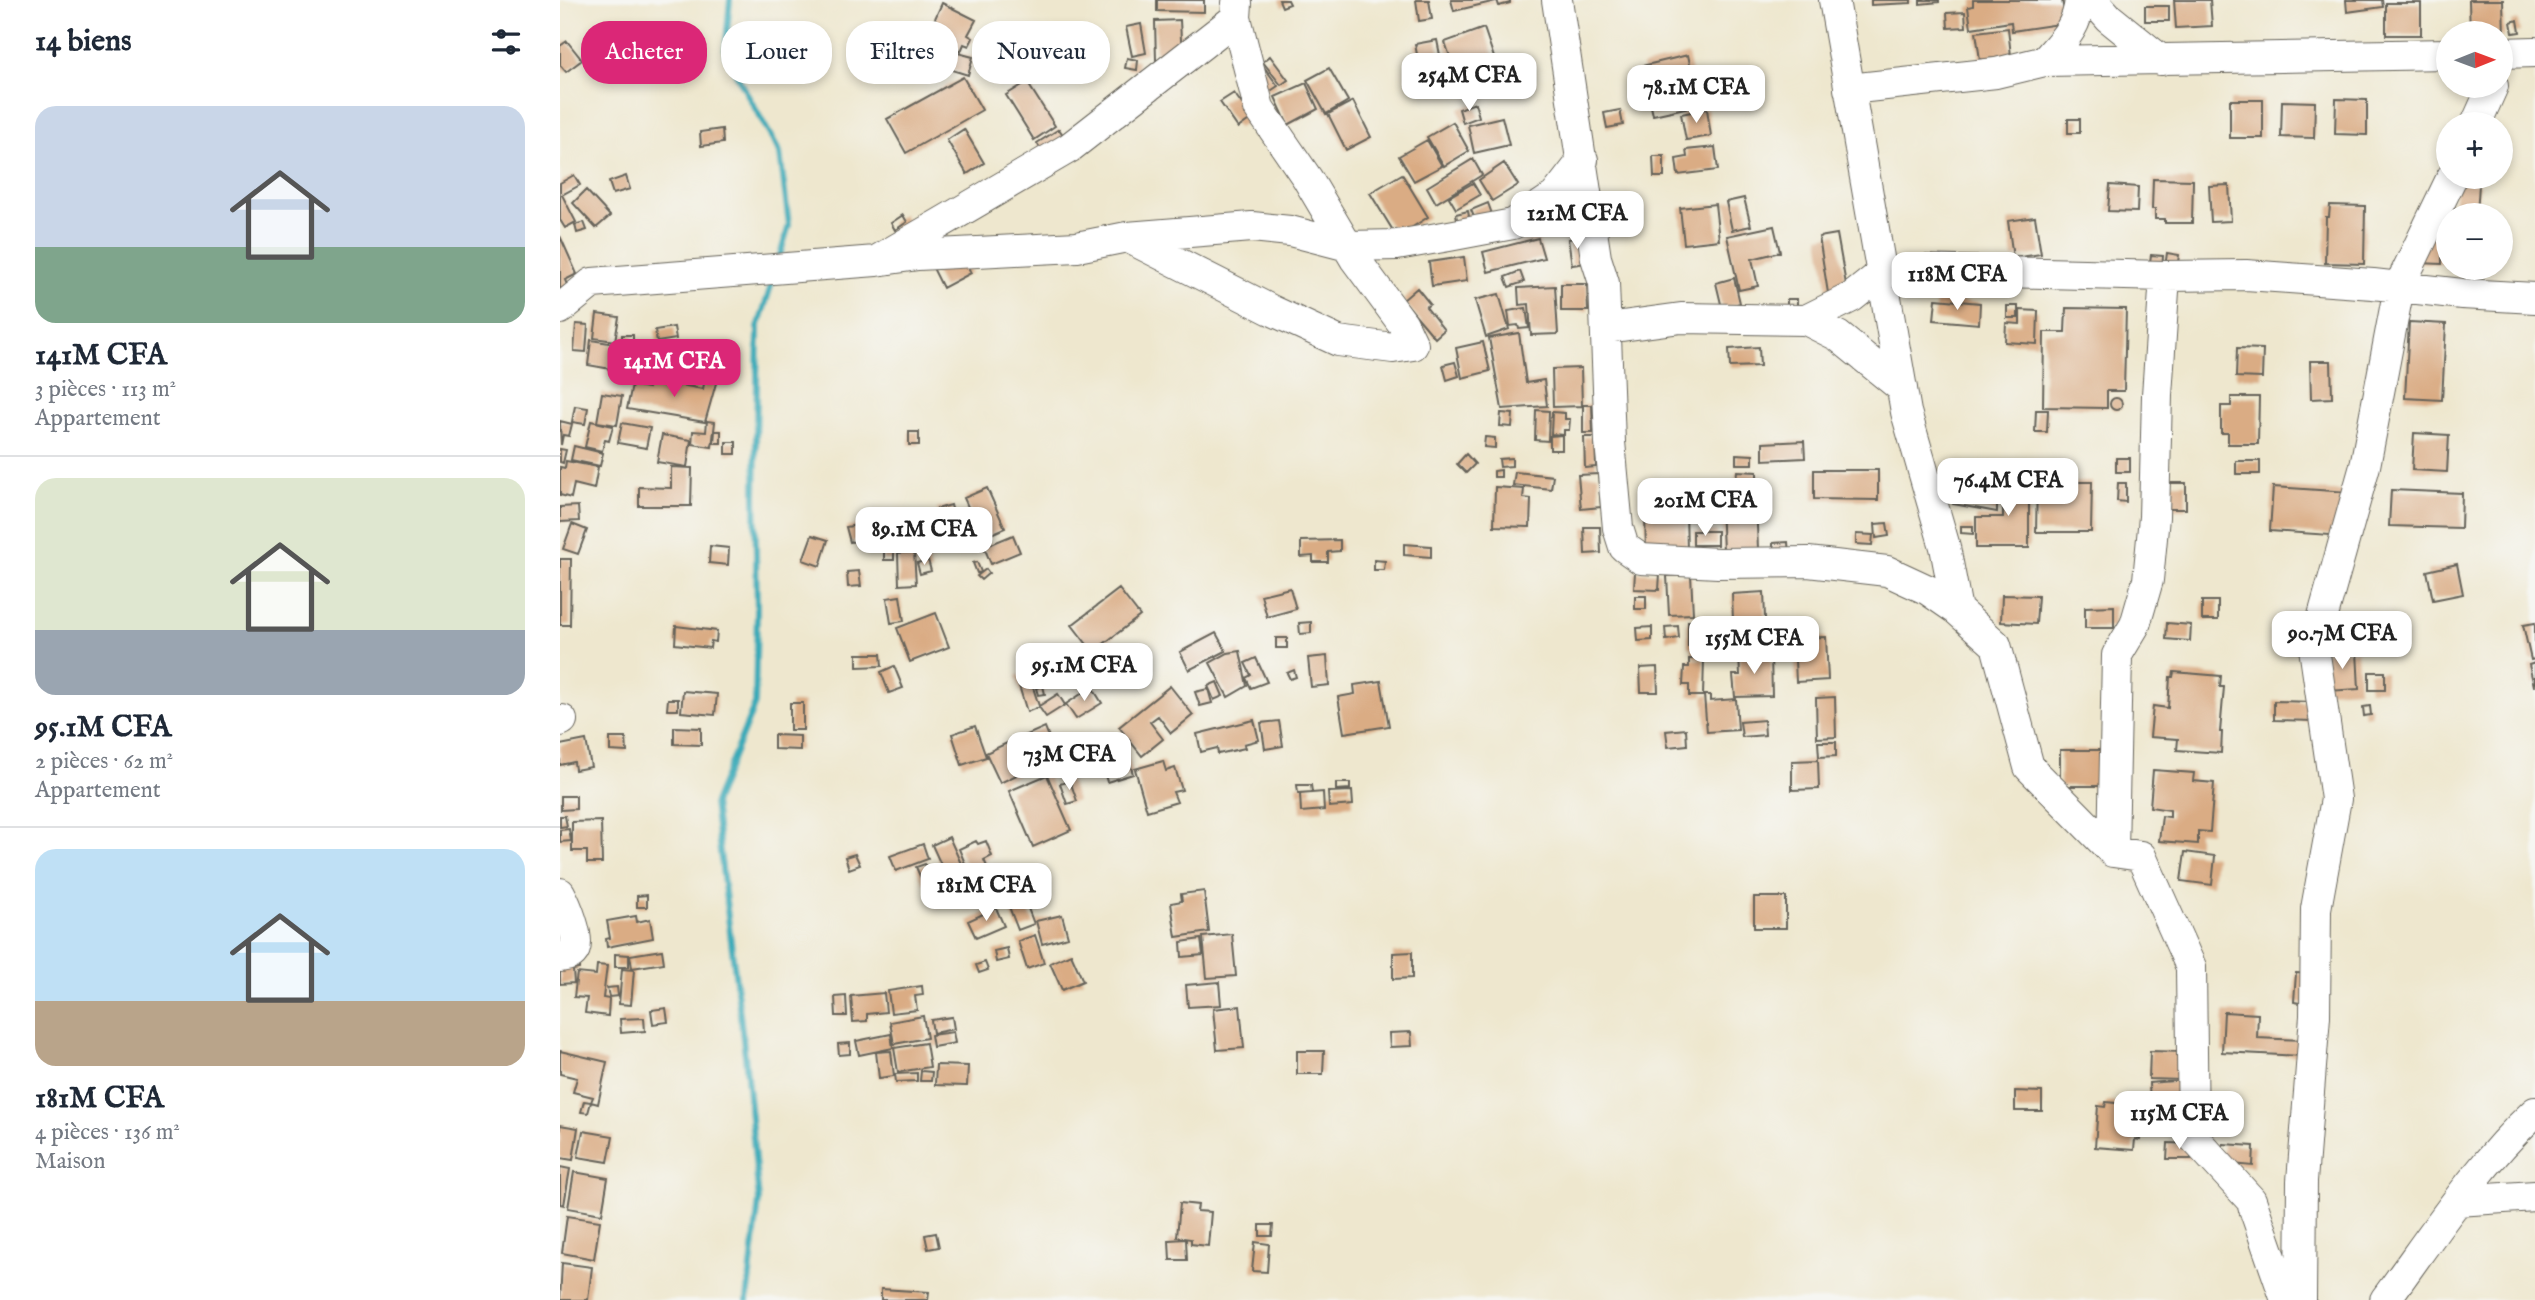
<!DOCTYPE html>
<html lang="fr">
<meta charset="utf-8">
<style>
:root{--surface:#fff;--page:#f6f6f7;--text:#1f2937;--muted:#747a83;--line:#e0e1e3;--accent:#db2777}
body{margin:0;font-family:"IM FELL English",serif;background:var(--page);color:var(--text);height:100vh;display:flex;flex-direction:column;font-size:26px;white-space:nowrap}
*{box-sizing:border-box;margin:0}
p{font-size:23px;color:var(--muted)}
.icon{flex:none;width:38px;height:38px;fill:none;stroke:currentColor;stroke-width:2;stroke-linecap:round;stroke-linejoin:round}
.map{position:relative;flex:1;overflow:hidden}
.drawer{display:flex;flex-direction:column;background:var(--surface);width:560px}
.drawer>*{flex:none}
.banner{position:absolute;left:21px;top:21px;width:665px;height:63px;display:flex;gap:14px}
.needle{width:46px;rotate:89deg}
.controls{position:absolute;left:1876px;top:21px;display:grid;gap:14px}
.controls a{display:grid;place-items:center;width:77px;height:77px;border-radius:50%;background:var(--surface);box-shadow:0 4px 10px #0003;font-size:35px}
.price{position:absolute;translate:-50% -60px;padding:0 16px;border-radius:14px;background:#fff;color:#222;font-size:23px;line-height:46px;filter:drop-shadow(0 2px 4px #0008)}
.price::after{content:'';position:absolute;left:50%;top:42px;width:21px;height:16px;margin-left:-10px;background:inherit;clip-path:polygon(0 0,100% 0,50% 100%)}
.price.on{background:var(--accent);color:#fff}
ul{padding:0;list-style:none}
li{display:grid;align-content:center;gap:14px;height:371px;padding:0 35px}
li+li{border-top:2px solid var(--line)}
li span{display:grid;place-items:center;height:217px;border-radius:21px;color:#555}
li>.icon{margin-inline-start:auto}
span .icon{width:126px;height:126px;fill:#fffc;stroke-width:1}
li b{font-size:30px}
h2{display:flex;justify-content:space-between;align-items:center;height:84px;padding:0 35px;font-size:30px}
.pill{padding:0 24px;border-radius:28px;background:var(--surface);box-shadow:0 4px 10px #0003;font-size:24px;line-height:63px}
.pill.on{background:var(--accent);color:#fff}
main{display:flex;flex:1;min-height:0}
.map>svg:first-child{display:block}
.lines{fill:none;stroke-linecap:round;stroke-linejoin:round}
.stream{stroke:#3baab8;stroke-width:6}
.building{fill:#daac84}
.minor-casing{stroke:#66635a;stroke-width:32}
.minor{stroke:#fff;stroke-width:30}
</style>
<main>
<section class="drawer">
<h2>14 biens<svg class="icon" aria-label="filters" viewBox="0 0 24 24"><path d="M4 7h16M4 17h16"/><circle cx="9" cy="7" r="2"/><circle cx="15" cy="17" r="2"/></svg></h2>
<ul>
<li><span style="background:linear-gradient(#c9d6e8 65%,#7fa58c 0)"><svg class="icon" aria-label="home" viewBox="0 0 24 24"><path d="M3 11l9-7 9 7M6 9v11h12V9"/></svg></span><div><b>141M CFA</b><p>3 pièces · 113 m²</p><p>Appartement</p></div></li>
<li><span style="background:linear-gradient(#dfe7d0 70%,#9aa5b1 0)"><svg class="icon" aria-label="home" viewBox="0 0 24 24"><path d="M3 11l9-7 9 7M6 9v11h12V9"/></svg></span><div><b>95.1M CFA</b><p>2 pièces · 62 m²</p><p>Appartement</p></div></li>
<li><span style="background:linear-gradient(#bfe0f5 70%,#b9a48a 0)"><svg class="icon" aria-label="home" viewBox="0 0 24 24"><path d="M3 11l9-7 9 7M6 9v11h12V9"/></svg></span><div><b>181M CFA</b><p>4 pièces · 136 m²</p><p>Maison</p></div></li>
</ul>
</section>
<div class="map">
<svg width="1975" height="1300" viewBox="0 0 1975 1300">
<rect width="100%" height="100%" fill="#f6f6f2"/>
<filter id="ink" filterUnits="userSpaceOnUse"><feTurbulence type="fractalNoise" baseFrequency=".0143" numOctaves="2"/><feDisplacementMap in="SourceGraphic" scale="14" xChannelSelector="R" yChannelSelector="G"/><feConvolveMatrix kernelMatrix="1 2 1 2 8 2 1 2 1" color-interpolation-filters="sRGB"/></filter>
<filter id="wash" filterUnits="userSpaceOnUse"><feTurbulence type="fractalNoise" baseFrequency=".00686" numOctaves="4" result="noise"/><feDisplacementMap in="SourceGraphic" scale="28" xChannelSelector="R" yChannelSelector="G"/><feGaussianBlur stdDeviation="1.57" result="paint"/><feColorMatrix in="noise" values="0 0 0 0 0 0 0 0 0 0 0 0 0 0 0 0 0 1.4 0 .05"/><feComposite in="paint" operator="in"/></filter>
<g filter="url(#wash)">
<rect width="100%" height="100%" fill="#eee7ce"/>
<g class="lines">
<!-- stream -->
<path class="stream" d="M170,0L165,54L220,153L229,225L218,262
M187,1300L199,1201L185,1055L154,803L195,704L197,612L195,495L198,328L213,279"/>
</g>
<g id="blocks">
<!-- building -->
<path class="building" d="M597,0H644V12L597,11Z
M719,0H728L730,4L722,7Z
M856,0H869L872,19L859,21Z
M891,0H936V1L894,11Z
M937,0H950V3L939,6Z
M1311,0H1351V3L1311,5Z
M1360,0H1379V2L1360,4Z
M1413,0H1502L1506,23L1452,31L1451,22L1411,28L1408,7L1413,6Z
M1614,0H1650L1652,26L1616,28Z
M1786,0H1822L1823,7L1787,12Z
M1909,0H1943L1944,37H1941V33H1910Z
M382,3L416,20L408,35L413,38L409,46L404,44L401,51L368,34Z
M1826,3H1861V35H1826Z
M1585,6H1609V21H1585Z
M1405,12L1406,27L1388,28L1387,13Z
M620,20L622,60L596,61L595,21Z
M1958,20L1960,32L1953,33L1951,22Z
M581,24L586,53L572,56L566,27Z
M924,28L942,81L903,94L885,42Z
M1448,28L1451,56L1420,60L1416,32Z
M877,40L880,55L858,60L855,44Z
M7,41L22,60L6,72L0,65V46Z
M377,48L389,50L387,62L375,60Z
M394,52L413,57L408,75L389,69Z
M1128,55L1139,105L1093,115L1082,66Z
M710,56L728,80L721,85L703,62Z
M567,58L578,60L577,70L565,68Z
M704,67L718,86L709,92L695,73Z
M769,68L788,101L766,114L747,80Z
M403,77L422,110L346,153L327,119Z
M467,82L495,126L474,140L446,95Z
M746,83L758,109L728,125L715,97Z
M674,93L692,118L678,128L660,102Z
M1776,99L1807,100V135L1775,134Z
M1670,100H1703V138H1670Z
M793,101L811,137L786,150L768,114Z
M1722,101L1755,102L1754,138L1721,137Z
M915,103L919,117L903,123L899,109Z
M1147,109L1151,136L1126,140L1121,114Z
M1060,110L1063,125L1047,128L1044,113Z
M942,117L949,145L914,153L908,125Z
M1508,119H1520V133H1508Z
M893,122L909,151L884,166L867,137Z
M162,129L163,143L141,146L140,132Z
M404,129L424,163L407,174L387,140Z
M499,129L507,141L485,156L477,143Z
M867,140L882,166L854,181L839,156Z
M1155,147L1158,170L1118,175L1116,159L1127,157L1126,150Z
M1093,156H1104V177H1094Z
M913,159L922,175L876,203L867,187Z
M944,163L958,185L932,201L919,180Z
M842,174L868,217L837,237L810,193Z
M14,175L20,185L2,195L16,222L5,228L0,220V183Z
M66,176L70,189L53,194L49,182Z
M1593,179L1633,180L1632,223H1605V219H1595V209H1592Z
M1896,182L1919,184L1917,215L1894,213Z
M913,183L920,195L896,209L889,197Z
M1550,185L1578,187L1577,212L1548,211Z
M1669,185L1671,221L1651,222L1649,186Z
M26,190L50,216L36,228L13,203Z
M1184,198L1191,226L1172,230L1166,202Z
M928,203L933,217L917,224L911,210Z
M1155,204L1159,240L1124,244L1120,208Z
M1770,205L1805,206L1804,264L1765,263L1766,217H1769Z
M908,211L910,222L898,224L896,214Z
M343,215L347,222L335,230L331,223Z
M1475,217L1481,254L1453,258L1448,221Z
M24,222L27,230L17,233L15,225Z
M1214,226L1220,252L1192,259L1198,286L1179,290L1167,236Z
M1859,232H1882V264L1859,263Z
M1277,234L1287,290L1268,293L1259,237Z
M0,236L17,274L5,280L9,290L0,294Z
M1022,237L1026,263L1012,265L1008,239Z
M978,238L984,258L928,272L923,252Z
M1607,253L1619,255L1617,269L1605,267Z
M1591,255L1603,256L1602,270L1589,268Z
M904,257L907,281L872,286L869,262Z
M404,259L411,273L383,288L372,266Z
M960,271L964,282L949,287L945,277Z
M1174,278L1180,303L1162,308L1156,283Z
M1001,284H1027L1028,311H1001Z
M995,286L998,334L971,335L969,304L959,305L958,288Z
M857,288L870,304L866,307L884,330L875,338L843,300Z
M939,294L949,329L926,337L915,300Z
M1227,299H1237V309H1227Z
M1376,299L1420,303L1419,324L1374,320Z
M1447,306H1458V318H1447Z
M966,308L969,328L959,329L958,325L950,326L948,311Z
M1506,308L1566,309L1564,391H1547V408L1483,407L1484,332H1505Z
M1460,310L1478,311L1477,344L1445,342L1446,323L1460,324Z
M37,314L59,317L55,341L34,338Z
M1849,322L1886,324L1882,400L1845,398Z
M16,324L28,325L26,352L14,351Z
M114,327L116,339L97,342L95,330Z
M959,333L966,383L984,380L987,406L942,409L929,338Z
M62,335H73V345H62Z
M31,340L55,344L51,369L28,365Z
M923,342L930,371L902,378L896,348Z
M97,345H110V354H97Z
M130,345L145,346L142,378L127,376Z
M1199,347L1200,366L1170,367L1169,349Z
M1677,348L1703,349L1702,378L1676,377Z
M1750,361H1771L1772,398L1751,399Z
M895,362L899,376L887,380L883,365Z
M1021,368L1022,406L993,407L992,369Z
M146,374L158,376L145,422L67,409L72,385L88,388L89,383L97,384L98,381L143,389Z
M42,393L62,396L57,425L37,422Z
M1671,397H1699L1698,444H1668V433H1661V406H1671Z
M1550 404a6 6 0 1 1 12 0a6 6 0 1 1-12 0Z
M1023,405H1032L1033,433H1023Z
M15,406L28,408L25,424L12,422Z
M976,410L989,411L988,441L975,440Z
M1476,410H1488L1487,432H1475Z
M992,412L1005,413V419H1010L1009,430H1004V435L991,434Z
M941,413L953,414L952,427L940,426Z
M0,421L12,424L9,436L3,435L1,445Z
M31,421L53,426L49,441L45,440L42,451L25,447Z
M147,421L155,422L152,447L132,444L133,431L146,432Z
M62,423L90,428L86,448L58,443Z
M155,431H161V443H154Z
M349,432H359V445H349Z
M1854,433L1889,435L1887,472L1852,470Z
M102,435L131,440L127,467L97,462Z
M1002,435V450H990V436Z
M925,437L935,438V448L924,447Z
M1024,437H1035L1036,467L1025,468Z
M1244,441L1245,458L1203,460V443Z
M166,442H176V454H166Z
M14,446L43,453L40,466L11,460Z
M0,449L6,450L3,463L0,462Z
M906,454L915,464L906,473L897,464Z
M1176,454L1193,455V464H1176Z
M952,458V466L940,467L939,459Z
M1556,458H1570V472H1556Z
M6,461L38,467L34,489L14,484L11,498L0,495V467L5,468Z
M1676,461H1700V474H1676Z
M111,467L132,468L131,506H79V487L111,488Z
M1398,469L1437,474V512L1393,504Z
M941,470V477H934V471Z
M1254,470H1318V500L1254,499Z
M1177,471L1197,472V481L1176,480Z
M955,472L993,476L991,489L953,485Z
M1038,474L1041,507L1021,509L1018,475Z
M1443,476H1469V548H1416V517H1443Z
M1477,482H1532L1531,532H1476Z
M1558,483H1566V502L1557,501Z
M1606,483H1626V509H1607Z
M935,487L964,489L963,498L971,499L970,527L934,526Z
M1713,487L1788,492L1785,536L1710,531Z
M427,488L445,528L422,538L404,498Z
M1831,490L1902,493L1901,528L1829,526Z
M1196,504L1198,549L1163,550L1161,505Z
M391,505L394,516L408,512L416,540L389,548L377,509Z
M18,506L19,521L0,522V507Z
M1126,512L1127,550L1086,551L1085,514Z
M326,517L331,533L306,540L301,524Z
M1327,523L1329,536L1316,538L1315,524Z
M12,524L27,530L18,554L3,549Z
M298,525L301,540L290,542L286,527Z
M1401,526H1413V534L1401,533Z
M1024,527H1040L1041,553L1025,554Z
M1133,531H1157V545H1133Z
M1296,534L1313,535L1312,545L1296,544Z
M252,535L268,540L260,566L243,560Z
M453,535L460,552L431,564L424,547Z
M780,540V551L768,552V562H753V556L741,557V541Z
M1228,542L1229,556H1213V543Z
M844,544L871,546V557L844,555Z
M150,546L169,548L168,565L149,563Z
M324,549H334V560H324Z
M354,552L356,584L339,585L338,553Z
M0,559H11L10,625H0Z
M368,560L371,571L360,574L357,563Z
M814,560L825,561L824,570H814Z
M417,562L421,572L417,573L413,563Z
M1897,564L1903,594L1873,600L1867,571Z
M426,569L429,573L421,580L417,576Z
M299,571L301,586L288,587L287,572Z
M1075,572L1100,573L1099,590L1074,589Z
M1131,575L1133,614L1109,615L1107,576Z
M730,588L736,609L707,617L701,595Z
M559,589L580,616L533,652L512,625Z
M1204,592L1206,645L1174,646L1172,594Z
M1442,595L1478,596L1476,624L1441,622Z
M340,596L344,621L331,623L327,598Z
M1075,596H1086V609H1075Z
M1642,601H1658V620H1642Z
M1554,606V628H1525V607Z
M376,613L389,647L350,662L337,628Z
M1128,621H1145V657H1133L1132,647H1128Z
M751,622V633L740,634L739,623Z
M1607,623L1631,625L1630,641L1606,639Z
M1975,623V659L1971,660L1963,625Z
M116,626L157,631L156,642L151,641L150,648L115,644Z
M1118,626L1119,638L1106,640L1105,627Z
M1092,627V640L1078,641L1077,628Z
M656,633L666,651L629,670L620,652Z
M1266,637L1268,680L1236,682L1234,638Z
M716,638H727V648H716Z
M680,651L687,686L668,697L650,663L668,653Z
M1797,651L1799,689L1767,691L1765,652Z
M297,654H321L322,666L297,667Z
M1211,654L1212,696L1175,697L1173,675H1180L1179,655Z
M767,656L769,685L751,687L748,658Z
M696,658L707,682L691,688L686,678L691,675L685,663Z
M1129,659H1144L1143,696H1129V685H1123L1124,667H1129Z
M1975,663V686H1974L1969,665Z
M334,666L343,688L329,693L321,672Z
M1097,667L1098,692H1081L1080,668Z
M734,670L736,677L730,679L727,673Z
M468,672L479,706L498,694L505,705L486,717L479,707L467,712L456,676Z
M1614,672L1661,676L1660,687H1664L1660,732H1662L1661,753L1617,750L1618,739L1590,737L1593,706L1608,708L1610,677H1613Z
M1809,672H1825V690H1809Z
M821,681L829,726L784,733L778,697L795,694L794,685Z
M657,682L663,696L654,700L648,686Z
M483,686L485,694L478,695L476,688Z
M610,686L633,715L611,733L598,716L590,722L603,739L582,756L559,727Z
M532,687L542,703L516,719L506,704Z
M648,689L652,703L640,706L635,692Z
M123,691L157,694L155,715L121,712Z
M1144,695H1150V701L1176,699L1178,730L1147,732Z
M1275,697L1276,737L1257,738L1256,698Z
M108,699H118V710H107Z
M1714,701L1754,702V721L1714,720Z
M230,703H243V730H230Z
M1810,706L1811,715L1804,716L1803,707Z
M694,720L699,740L684,744L685,748L658,754L657,748L641,752L637,734Z
M1204,720L1205,735L1182,737L1180,722Z
M719,721L723,746L705,749L701,723Z
M415,726L426,757L402,765L392,734Z
M114,727L141,728V745L114,744Z
M485,727L497,758L473,767L466,749L456,753L451,742Z
M1126,729L1127,745L1108,747L1106,731Z
M214,735L240,736V750L214,749Z
M50,738H66L67,752L50,751Z
M26,740L31,767L15,770L14,762L0,765V745Z
M449,742L463,772L440,783L426,753Z
M1258,742H1276V756L1259,757Z
M565,747L573,774L547,782L539,755Z
M1500,750H1549V786H1500Z
M1258,760L1259,789L1232,790V761Z
M603,761L606,771L615,768L622,790L613,792L617,802L587,811L575,769Z
M1593,770L1634,773L1633,781L1654,783L1650,832L1638,831V844L1599,841L1602,816L1610,817V810L1590,807Z
M487,775L511,830L473,847L449,791Z
M510,781L517,801L507,804L500,784Z
M776,783H790V789L776,790Z
M737,785H751L752,792L738,793Z
M792,791L793,805L769,807L768,792Z
M763,792L764,810L741,812L740,794Z
M1,796H16V809L1,810Z
M0,816H5L7,826L0,827Z
M41,821L42,863H27V851H12V822Z
M9,829L11,841L0,842V830Z
M389,837L403,868L386,876L372,845Z
M416,841L418,844L426,841L432,856L424,860L429,871L411,878L399,849Z
M363,844L368,859L336,871L330,856Z
M1625,852L1655,856L1652,885L1621,881Z
M295,854L300,865L289,869L285,857Z
M365,864L371,880L363,883L356,867Z
M644,891L649,932L616,937L611,903L622,901L621,894Z
M87,895V907H77V896Z
M1194,897H1226V928H1194Z
M464,898L474,924L458,930L448,904Z
M436,908L444,926L416,938L408,921Z
M502,915L508,937L482,944L476,921Z
M76,916L77,922L90,919L93,938L47,947L46,939L50,938L47,921Z
M672,934L676,976L647,978L643,937Z
M475,935L484,963L467,969L458,941Z
M641,939L643,955L622,957L621,942Z
M447,948L449,959L436,962L434,951Z
M102,950L104,963L72,968L70,955Z
M852,952V978L833,979V953Z
M55,954L69,955V967H55Z
M511,954L523,981L502,990L490,963Z
M425,962L428,970L419,973L416,965Z
M19,964V969L13,970L14,983L0,984V966Z
M37,965L47,966L43,998L49,999L48,1016L25,1013L27,998L14,997L17,973L36,975Z
M62,969L74,970L71,1005L59,1004Z
M1736,973L1749,974L1746,1004L1734,1002Z
M659,982L661,1005L628,1007L626,985Z
M362,986L363,995L355,996L357,1010L331,1013L328,991Z
M57,987L58,996L49,997L47,988Z
M324,993L326,1012L307,1014V1021L293,1022L291,996Z
M286,996L287,1016H276L275,997Z
M680,1006L684,1048L657,1050L653,1009Z
M106,1008L108,1022L93,1024L91,1010Z
M1664,1012L1698,1014L1697,1038L1744,1040L1743,1056L1662,1052Z
M363,1016L367,1038L334,1044L330,1022Z
M392,1017L394,1029L373,1033L371,1020Z
M84,1018L85,1031L61,1033L60,1019Z
M393,1032L395,1043L373,1047L371,1035Z
M851,1032L852,1046L830,1047L829,1033Z
M331,1034L333,1048L299,1055L296,1041Z
M290,1043V1054L279,1055L278,1044Z
M366,1043L370,1067L338,1072L334,1048Z
M0,1051L47,1062L38,1104L31,1102L33,1097L13,1092L17,1078L0,1074Z
M331,1051L334,1076L319,1078L316,1052Z
M737,1051H764L763,1074H737Z
M1590,1051L1624,1052L1623,1080L1589,1079Z
M376,1065L408,1066L407,1086L375,1085Z
M361,1071L372,1072L371,1081H360Z
M357,1073V1081L336,1082L335,1074Z
M1627,1080L1629,1111L1593,1114V1105H1590L1589,1083Z
M1455,1091L1482,1092V1111H1455Z
M24,1101L31,1102L28,1113L21,1112Z
M1546,1102L1565,1104L1564,1113L1575,1114V1122H1581L1580,1140L1575,1139L1574,1150L1535,1147L1538,1106L1545,1107Z
M0,1125L18,1128L13,1160L0,1158Z
M23,1131L53,1136L48,1162L18,1157Z
M1608,1143L1631,1144V1159H1607Z
M1663,1144L1694,1146L1693,1166L1662,1163Z
M0,1167L10,1169L4,1205L0,1204Z
M14,1172L48,1178L42,1214L8,1208Z
M620,1203L638,1205L637,1211L651,1212L648,1246L631,1244V1239L617,1237Z
M7,1216L40,1221L34,1259L2,1253Z
M700,1225H713L712,1236H700Z
M376,1233L379,1247L368,1249L365,1235Z
M626,1239L627,1260H610L609,1240Z
M695,1242L709,1244L707,1272L692,1271Z
M2,1263L32,1267L28,1300H0Z
M321,1289L369,1292L368,1300H321Z"/>
</g>
</g>
<g filter="url(#ink)">
<use href="#blocks" fill-opacity="0" stroke="#66635a" stroke-width="2"/>
<g class="lines">
<!-- minor casing -->
<g class="minor-casing">
<path id="minor" d="M997,0L1036,258L1044,283L1050,442L1058,528L1064,547L1081,559L1158,563L1248,562L1327,571L1368,590L1397,610L1436,645L1469,767L1553,852L1581,856L1631,967L1633,1137L1691,1200L1726,1300
M1274,0L1346,412L1385,547L1397,610
M1533,0L1549,18L1601,60
M1941,53L1975,52
M1485,61C1503,40 1517,28 1520,0
M1289,89L1436,73L1485,61L1888,54
M1916,124L1933,86
M567,237L692,227L730,231L788,246L837,245L889,236L953,224L995,196L1023,160
M316,261L358,255L517,247L567,237L711,310L778,341L833,348L853,345L843,324L795,259L747,178L699,108L676,18
M0,309L32,283L316,261L509,148L676,18L677,3
M1246,320L1292,297L1321,274L1355,270L1605,276L1686,275L1813,284L1902,294L1975,298
M1047,328L1121,318L1246,320L1278,336L1342,388
M0,721L2,720
M1553,852L1557,655L1575,625L1588,580L1594,517L1597,395L1605,276
M0,893C6,904 20,937 15,949C12,956 6,956 0,957
M1897,1201L1975,1196
M1741,1300L1742,1181L1755,1016L1756,909L1776,799L1754,648L1805,466L1839,287L1892,177
M1825,1300C1872,1236 1917,1166 1975,1112"/>
</g>
<!-- minor -->
<use href="#minor" class="minor"/>
</g>
</g>
</svg>
<div class="controls">
<a><svg class="needle" viewBox="-14 -14 28 28"><path d="M0-13l5 13h-10z" fill="#e53935"/><path d="M0 13l5-13h-10z" fill="#747a83"/></svg></a>
<a>+</a>
<a>−</a>
</div>
<b class="price" style="left:909px;top:113px">254M CFA</b>
<b class="price" style="left:1136px;top:125px">78.1M CFA</b>
<b class="price" style="left:1017px;top:251px">121M CFA</b>
<b class="price" style="left:1397px;top:312px">118M CFA</b>
<b class="price on" style="left:114px;top:399px">141M CFA</b>
<b class="price" style="left:1448px;top:518px">76.4M CFA</b>
<b class="price" style="left:1145px;top:538px">201M CFA</b>
<b class="price" style="left:364px;top:567px">89.1M CFA</b>
<b class="price" style="left:1782px;top:671px">90.7M CFA</b>
<b class="price" style="left:1194px;top:676px">155M CFA</b>
<b class="price" style="left:524px;top:703px">95.1M CFA</b>
<b class="price" style="left:509px;top:792px">73M CFA</b>
<b class="price" style="left:426px;top:923px">181M CFA</b>
<b class="price" style="left:1619px;top:1151px">115M CFA</b>
<div class="banner">
<a class="pill on">Acheter</a>
<a class="pill">Louer</a>
<a class="pill">Filtres</a>
<a class="pill">Nouveau</a>
</div>
</div>
</main>
